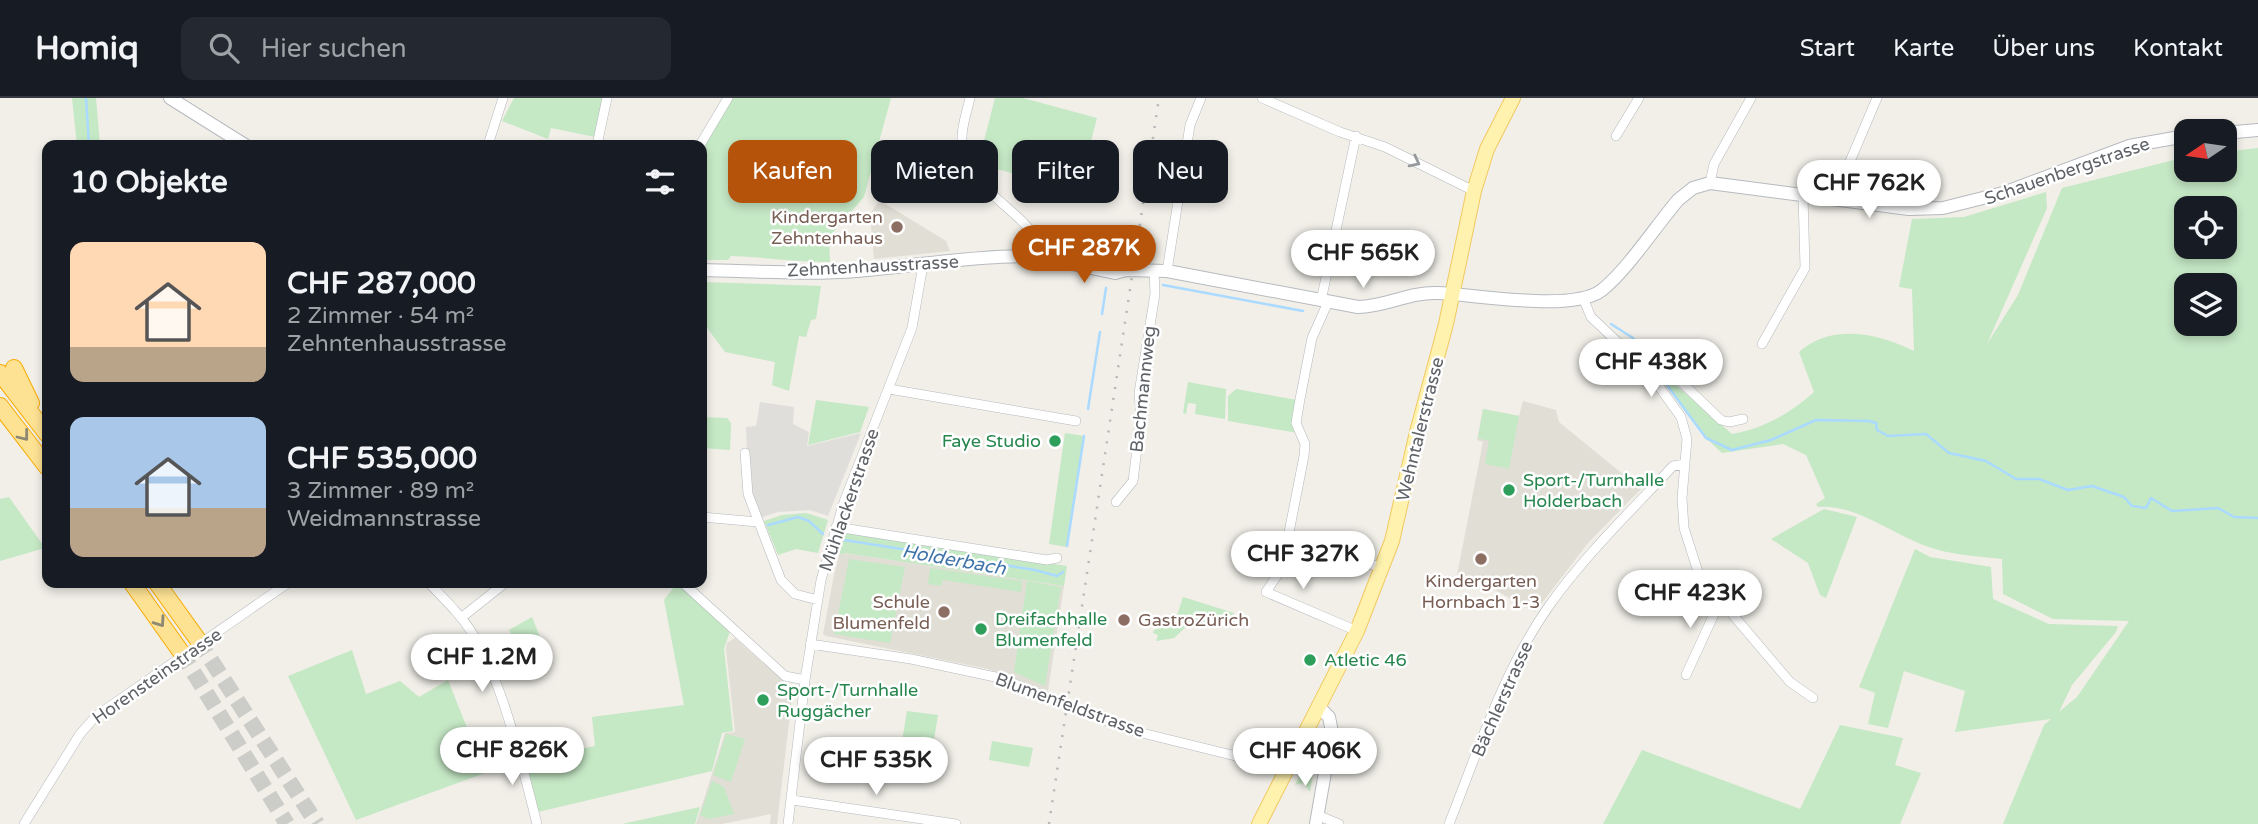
<!DOCTYPE html>
<html lang="de">
<meta charset="utf-8">
<style>
:root{--surface:#171b24;--page:#242831;--text:#f1f3f6;--muted:#9ea1a6;--line:#363941;--accent:#b45309}
body{margin:0;font-family:"Varela Round",sans-serif;background:var(--page);color:var(--text);height:100vh;display:flex;flex-direction:column;font-size:26px;white-space:nowrap}
*{box-sizing:border-box;margin:0}
p{font-size:23px;color:var(--muted)}
.icon{flex:none;width:38px;height:38px;fill:none;stroke:currentColor;stroke-width:2;stroke-linecap:round;stroke-linejoin:round}
.map{position:relative;flex:1;overflow:hidden}
.sheet{position:absolute;left:42px;top:42px;width:665px;height:448px;display:flex;flex-direction:column;background:var(--surface);border-radius:14px;box-shadow:0 4px 10px #0003}
.sheet>*{flex:none}
.banner{position:absolute;left:728px;top:42px;width:665px;height:63px;display:flex;gap:14px}
.needle{width:46px;rotate:257deg}
.tools{position:absolute;left:2174px;top:21px;display:grid;gap:14px}
.tools a{display:grid;place-items:center;width:63px;height:63px;border-radius:14px;background:var(--surface);box-shadow:0 4px 10px #0003;font-size:35px}
.price{position:absolute;translate:-50% -60px;padding:0 16px;border-radius:24px;background:#fff;color:#222;font-size:23px;line-height:46px;filter:drop-shadow(0 2px 4px #0008)}
.price::after{content:'';position:absolute;left:50%;top:42px;width:21px;height:16px;margin-left:-10px;background:inherit;clip-path:polygon(0 0,100% 0,50% 100%)}
.price.active{background:var(--accent);color:#fff}
ul{padding:0;list-style:none}
li{display:flex;align-items:center;gap:21px;height:175px;padding:0 28px}
li span{display:grid;place-items:center;flex:none;width:196px;height:140px;border-radius:14px;color:#555}
li>.icon{margin-inline-start:auto}
span .icon{width:84px;height:84px;fill:#fffc;stroke-width:1}
li b{font-size:30px}
h2{display:flex;justify-content:space-between;align-items:center;height:84px;padding:0 28px;font-size:30px}
.chip{padding:0 24px;border-radius:14px;background:var(--surface);box-shadow:0 4px 10px #0003;font-size:24px;line-height:63px}
.chip.active{background:var(--accent);color:#fff}
header{display:flex;align-items:center;gap:42px;box-sizing:border-box;height:98px;padding:0 35px;background:var(--surface);border-bottom:2px solid var(--line)}
header strong{font-size:33px}
nav{display:flex;gap:38px;margin-inline-start:auto;font-size:24px}
.search{width:490px;height:63px;background:var(--page);display:flex;align-items:center;gap:18px;box-sizing:border-box;padding:0 24px;border-radius:14px;color:var(--muted);font-size:26px}
.map>svg:first-child{display:block}
.industrial{fill:#e0deda}
.education{fill:#e1ded6}
.green{fill:#c5e8c5;fill-rule:evenodd}
.lines{fill:none;stroke-linecap:round;stroke-linejoin:round}
.stream{stroke:#aadaff;stroke-width:2.5}
.highway-tunnel{stroke:#ccccc8;stroke-width:16;stroke-dasharray:16 8;stroke-linecap:butt}
.street-casing{stroke:#b5b8bc;stroke-width:10}
.secondary-casing{stroke:#b6babf;stroke-width:14}
.primary-casing{stroke:#f2c960;stroke-width:16}
.highway-casing{stroke:#f9ab00;stroke-width:18}
.street{stroke:#fff;stroke-width:9}
.secondary{stroke:#fff;stroke-width:12}
.primary{stroke:#fff2af;stroke-width:14}
.highway{stroke:#fde293;stroke-width:16}
.rail{stroke:#b6b7b8;stroke-width:2.5;stroke-dasharray:2 9;stroke-linecap:butt}
.oneway{stroke:#979a9d}
.oneway2{stroke:#8e8975}
.education-dot{fill:#8d6e63;stroke:#fff;stroke-width:2.5}
.leisure-dot{fill:#2e9e5b;stroke:#fff;stroke-width:2.5}
.labels{text-anchor:middle;stroke-width:5;stroke-linejoin:round;paint-order:stroke}
.street-label{font-size:18px;fill:#5f6368;stroke:#fff}
.education-label{font-size:18px;fill:#785e54;stroke:#fff;text-anchor:end}
.leisure-label{font-size:18px;fill:#27864d;stroke:#fff;text-anchor:start}
.water-label{font-size:19px;font-style:italic;fill:#4174aa;stroke:#fff}
</style>
<header>
<strong>Homiq</strong>
<div class="search"><svg class="icon" aria-label="search" viewBox="0 0 24 24"><circle cx="10" cy="10" r="6"/><path d="M15 15l6 6"/></svg>Hier suchen</div>
<nav><a>Start</a><a>Karte</a><a>Über uns</a><a>Kontakt</a></nav>
</header>
<div class="map">
<svg width="2258" height="726" viewBox="0 0 2258 726">
<rect width="100%" height="100%" fill="#f1efe8"/>
<!-- industrial -->
<path class="industrial" d="M760,304L794,309L793,326L809,334L807,348L861,335L828,418L810,412L778,414L760,420L748,380L746,329L756,328Z"/>
<!-- education -->
<path class="education" d="M879,102L946,143L950,153L874,161L870,116Z
M1523,303L1556,312L1559,324L1641,391L1588,445L1535,514L1477,482L1457,477L1483,344L1477,342L1483,311L1519,318Z
M844,455L1064,488L1048,593L988,571L826,538L823,536L834,477L839,457Z
M735,540L793,591L777,726H770L771,716L722,726H696L725,635L735,634L726,551L727,545Z"/>
<!-- green -->
<path class="green" d="M72,0H96L100,47H77Z
M514,0H603L595,39L551,30L548,41L502,23Z
M731,0H891L864,99L829,139L830,164C795,164 763,159 731,158L728,162H702V51Z
M995,0H1023L1097,20L1078,93L978,66Z
M2258,50V726H2003L2044,627L2051,621L1955,634L1965,593L1904,573L1888,630L1868,626L1875,595L1859,589L1915,451L1930,459L1991,469L1993,501L2049,526L2118,528L2116,534L2072,587L2059,614L2077,599L2129,523L2053,521L2003,496L2002,461C1977,458 1949,457 1926,448C1892,436 1854,405 1818,409L1816,406L1825,400L1806,357L1783,346L1722,355C1692,329 1673,294 1648,263L1732,336C1763,331 1791,315 1814,294L1799,254C1831,225 1878,235 1914,253L1912,191L1899,189L1912,121L1964,119L2046,94L2047,110L1987,246L2018,197L2062,90L2186,59V72H2224V54ZM2186,110H2224V149H2186ZM2186,187H2224V226H2186Z
M702,184L821,188L816,221L811,222L806,239L799,238L789,293L772,287L775,264L725,254L702,223Z
M1188,284L1226,291L1225,321L1195,316L1196,306L1188,305L1186,316L1183,315Z
M1236,291L1297,302L1298,335L1228,323V298Z
M816,302L869,309L860,334L808,347Z
M1483,311L1519,318L1509,371L1485,366L1489,343L1478,340Z
M702,319L727,320L731,325L730,352L702,350Z
M1065,335L1084,338L1067,449L1049,446Z
M9,399L45,450L0,463V401Z
M1824,411L1857,419L1826,500L1820,497L1808,465L1771,441Z
M806,415L828,422L818,455L796,451L778,457L764,423L782,417Z
M845,434L1067,468L1064,488L845,455L839,457Z
M849,461L905,469L890,545L834,536Z
M930,470L1022,483L1021,494L943,482L941,488L928,486Z
M1027,483L1061,489L1045,588L1014,574Z
M677,485L730,533L724,551L733,633L722,635L712,673L538,714L526,663L595,648L592,619L684,607L664,502Z
M1183,499L1234,515V517L1187,528L1174,540L1156,543L1158,537L1153,535L1154,532L1175,524Z
M532,519L550,564L528,569L509,532Z
M352,552L366,596L400,583L419,599L448,582L485,675L356,722L288,578Z
M907,613L938,617L932,654L901,649Z
M1840,627L1903,640L1895,667L1921,675L1900,726H1603L1642,652L1800,711Z
M726,636L745,641L731,684L713,677Z
M1319,637L1310,694L1303,685L1295,687Z
M992,643L1033,650L1029,669L989,662Z
M712,683L724,689L734,716L709,721L700,717Z
M700,709L695,726H622Z"/>
<g class="lines">
<!-- stream -->
<path class="stream" d="M86,0L89,47
M1163,187L1303,213
M1102,216L1106,190
M1611,226L1633,240L1640,250
M1647,260L1706,340L1732,352L1771,342L1816,322L1869,323L1876,325L1877,332L1888,338L1926,336L1949,355L1986,363L2016,381H2039L2068,392L2092,388L2124,399L2132,408L2146,410L2151,400L2172,413L2218,410L2234,419L2258,420
M1088,311L1100,234
M768,427L798,419L809,423L823,436
M844,442L1035,472L1057,478L1063,474
M1067,448L1084,338"/>
<!-- highway-tunnel -->
<path class="highway-tunnel" d="M198,542L317,726
M181,554L287,726"/>
<!-- street casing -->
<g class="street-casing">
<path id="street" d="M970,0C967,14 961,29 962,43C963,96 1035,112 1044,160
M1262,0L1340,34L1385,49L1474,93
M1616,38L1639,0
M488,47L503,0
M597,47L607,0
M700,47L728,0
M1710,85L1714,66L1751,0
M1834,101L1877,0
M1167,173L1190,27L1201,0
M1583,200L1591,219L1647,272L1681,319L1687,341L1682,400L1684,430L1699,477L1790,584L1813,600
M1321,203L1356,38
M1328,204L1312,240L1300,301L1296,325L1305,346L1304,358L1282,470L1266,494L1357,533
M1762,246L1805,170L1803,96
M1633,258L1641,254L1655,259L1721,322L1729,324L1743,321
M889,291L1076,323
M745,355L748,396L781,482L795,496L818,502
M1116,404L1133,383L1141,318L1139,295L1155,196L1154,173
M702,419L758,424
M836,429L1047,462L1057,460
M1287,448L1383,469
M429,485C445,502 462,518 474,538C503,585 523,671 537,726
M683,485L785,578L805,582
M461,520L505,485
M810,546L911,561L1000,580L1130,632L1272,667L1285,674
M1686,577L1715,514L1723,507
M792,702L956,726
M1317,717L1339,726
M24,726L80,636L96,618L288,485
M788,726L805,582L821,482L844,404L912,230L923,167
M1449,726C1478,653 1503,573 1549,508C1585,457 1630,414 1673,368L1685,366"/>
</g>
<!-- secondary casing -->
<g class="secondary-casing">
<path id="secondary" d="M170,0L245,47
M2224,35L2258,32
M1044,160L1115,175L1126,172L1167,173L1358,209C1385,209 1409,194 1437,195C1474,196 1573,215 1602,192C1627,172 1656,128 1678,102L1693,90L1710,85L1909,111L1943,110L2003,95L2129,48L2186,38
M702,172C753,173 806,177 857,173C934,166 1016,150 1092,163
M1316,726L1332,634L1329,619L1318,608"/>
</g>
<!-- primary casing -->
<g class="primary-casing">
<path id="primary" d="M1259,726L1357,533L1392,443L1417,334L1446,226L1474,93L1487,51L1513,0"/>
</g>
<!-- highway casing -->
<g class="highway-casing">
<path id="highway" d="M14,270L31,305
M0,275L47,336
M0,308L47,369
M132,485L181,554
M157,485L198,542"/>
</g>
<!-- street -->
<use href="#street" class="street"/>
<!-- secondary -->
<use href="#secondary" class="secondary"/>
<!-- primary -->
<use href="#primary" class="primary"/>
<!-- highway -->
<use href="#highway" class="highway"/>
<!-- rail -->
<path class="rail" d="M1049,726L1159,0"/>
</g>
<!-- one-way arrows -->
<defs><path id="oneway-chevron" d="M-2-3.5L2.5 0L-2 3.5" fill="none" stroke-width="1.6" stroke-linecap="round" stroke-linejoin="round" transform="scale(1.75)"/></defs>
<use class="oneway" href="#oneway-chevron" transform="translate(1415 64) rotate(27)"/>
<g class="oneway2">
<use href="#oneway-chevron" transform="translate(24 338) rotate(52)"/>
<use href="#oneway-chevron" transform="translate(160 524) rotate(55)"/>
</g>
<!-- markers -->
<g class="education-dot">
<circle cx="897" cy="129" r="7"/>
<circle cx="1481" cy="461" r="7"/>
<circle cx="944" cy="514" r="7"/>
<circle cx="1124" cy="522" r="7"/>
</g>
<g class="leisure-dot">
<circle cx="1055" cy="343" r="7"/>
<circle cx="1509" cy="392" r="7"/>
<circle cx="981" cy="531" r="7"/>
<circle cx="1310" cy="562" r="7"/>
<circle cx="763" cy="602" r="7"/>
</g>
<g class="labels">
<!-- street labels -->
<g class="street-label">
<text transform="translate(2067 73) rotate(-19)" y="6">Schauenbergstrasse</text>
<text transform="translate(873 168) rotate(-3)" y="6">Zehntenhausstrasse</text>
<text transform="translate(1143 291) rotate(-84)" y="6">Bachmannweg</text>
<text transform="translate(1420 331) rotate(-76)" y="6">Wehntalerstrasse</text>
<text transform="translate(849 402) rotate(-71)" y="6">Mühlackerstrasse</text>
<text transform="translate(157 578) rotate(-35)" y="6">Horensteinstrasse</text>
<text transform="translate(1502 601) rotate(-66)" y="6">Bächlerstrasse</text>
<text transform="translate(1070 607) rotate(20)" y="6">Blumenfeldstrasse</text>
</g>
<!-- education labels -->
<g class="education-label">
<text x="883" y="125">Kindergarten<tspan x="883" dy="21">Zehntenhaus</tspan></text>
<text x="1481" y="489" text-anchor="middle">Kindergarten<tspan x="1481" dy="21">Hornbach 1-3</tspan></text>
<text x="930" y="510">Schule<tspan x="930" dy="21">Blumenfeld</tspan></text>
<text x="1138" y="528" text-anchor="start">GastroZürich</text>
</g>
<!-- leisure labels -->
<g class="leisure-label">
<text x="1041" y="349" text-anchor="end">Faye Studio</text>
<text x="1523" y="388">Sport-/Turnhalle<tspan x="1523" dy="21">Holderbach</tspan></text>
<text x="995" y="527">Dreifachhalle<tspan x="995" dy="21">Blumenfeld</tspan></text>
<text x="1324" y="568">Atletic 46</text>
<text x="777" y="598">Sport-/Turnhalle<tspan x="777" dy="21">Ruggächer</tspan></text>
</g>
<!-- water labels -->
<g class="water-label">
<text transform="translate(954 461) rotate(10)" y="7">Holderbach</text>
</g>
</g>
</svg>
<div class="tools">
<a><svg class="needle" viewBox="-14 -14 28 28"><path d="M0-13l5 13h-10z" fill="#e53935"/><path d="M0 13l5-13h-10z" fill="#9ea1a6"/></svg></a>
<a><svg class="icon" aria-label="locate" viewBox="0 0 24 24"><circle cx="12" cy="12" r="6"/><path d="M12 2v4M12 18v4M2 12h4M18 12h4"/></svg></a>
<a><svg class="icon" aria-label="layers" viewBox="0 0 24 24"><path d="M12 4l9 5-9 5-9-5zM3 14l9 5 9-5"/></svg></a>
</div>
<b class="price" style="left:1869px;top:122px">CHF 762K</b>
<b class="price active" style="left:1084px;top:187px">CHF 287K</b>
<b class="price" style="left:1363px;top:192px">CHF 565K</b>
<b class="price" style="left:1651px;top:301px">CHF 438K</b>
<b class="price" style="left:1303px;top:493px">CHF 327K</b>
<b class="price" style="left:1690px;top:532px">CHF 423K</b>
<b class="price" style="left:482px;top:596px">CHF 1.2M</b>
<b class="price" style="left:512px;top:689px">CHF 826K</b>
<b class="price" style="left:1305px;top:690px">CHF 406K</b>
<b class="price" style="left:876px;top:699px">CHF 535K</b>
<div class="banner">
<a class="chip active">Kaufen</a>
<a class="chip">Mieten</a>
<a class="chip">Filter</a>
<a class="chip">Neu</a>
</div>
<section class="sheet">
<h2>10 Objekte<svg class="icon" aria-label="filters" viewBox="0 0 24 24"><path d="M4 7h16M4 17h16"/><circle cx="9" cy="7" r="2"/><circle cx="15" cy="17" r="2"/></svg></h2>
<ul>
<li><span style="background:linear-gradient(#ffd9b3 75%,#b9a48a 0)"><svg class="icon" aria-label="home" viewBox="0 0 24 24"><path d="M3 11l9-7 9 7M6 9v11h12V9"/></svg></span><div><b>CHF 287,000</b><p>2 Zimmer · 54 m²</p><p>Zehntenhausstrasse</p></div></li>
<li><span style="background:linear-gradient(#a9c7e8 65%,#b9a48a 0)"><svg class="icon" aria-label="home" viewBox="0 0 24 24"><path d="M3 11l9-7 9 7M6 9v11h12V9"/></svg></span><div><b>CHF 535,000</b><p>3 Zimmer · 89 m²</p><p>Weidmannstrasse</p></div></li>
</ul>
</section>
</div>
